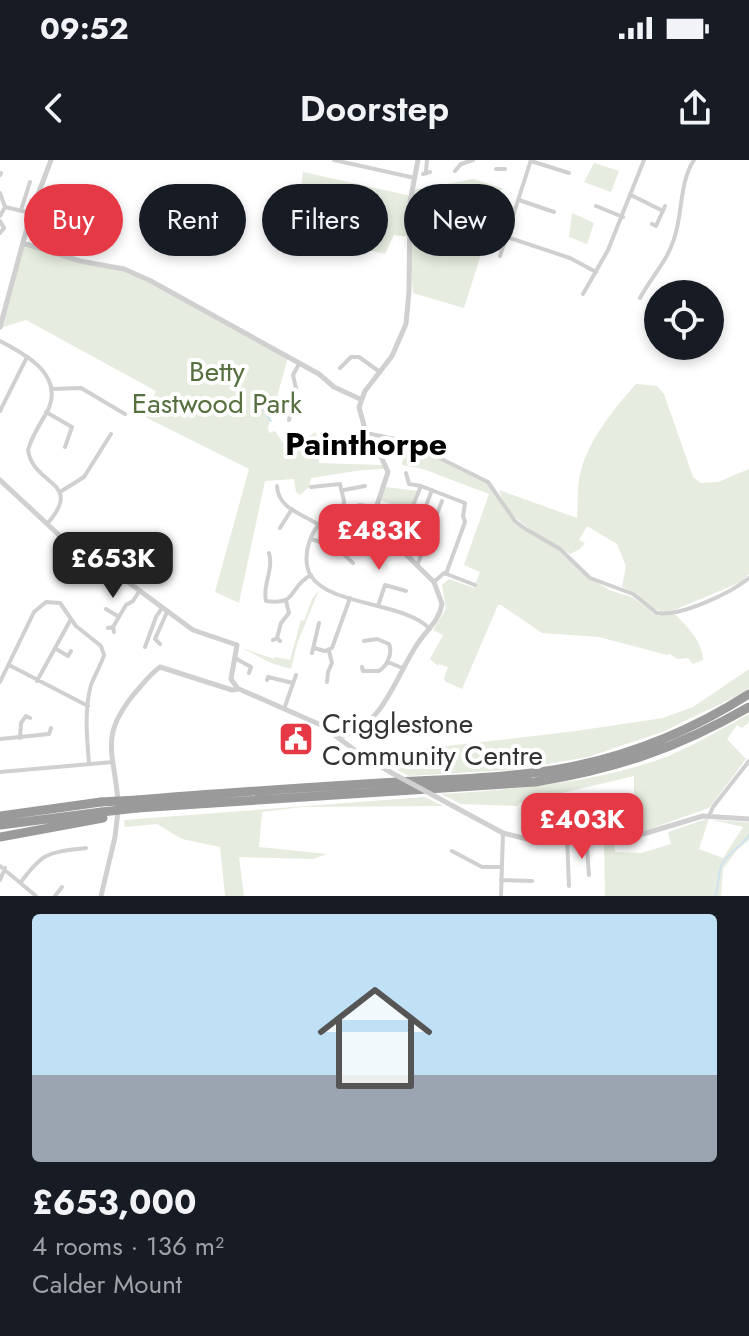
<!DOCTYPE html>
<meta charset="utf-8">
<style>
:root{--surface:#171b24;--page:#20242c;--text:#f1f3f6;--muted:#9ea1a6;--accent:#e63946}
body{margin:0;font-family:Jost,sans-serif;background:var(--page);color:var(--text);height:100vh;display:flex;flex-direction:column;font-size:30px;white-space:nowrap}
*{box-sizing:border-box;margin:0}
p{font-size:26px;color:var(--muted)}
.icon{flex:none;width:44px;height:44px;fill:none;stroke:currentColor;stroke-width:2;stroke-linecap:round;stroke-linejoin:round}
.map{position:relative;height:736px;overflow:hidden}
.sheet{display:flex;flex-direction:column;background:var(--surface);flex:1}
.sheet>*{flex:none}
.banner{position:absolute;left:24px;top:24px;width:702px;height:72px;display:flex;gap:16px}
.controls{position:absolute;left:644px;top:120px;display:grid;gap:16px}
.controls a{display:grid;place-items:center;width:80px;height:80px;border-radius:50%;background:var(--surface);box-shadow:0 4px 12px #0003;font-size:40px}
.price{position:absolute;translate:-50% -68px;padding:0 18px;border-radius:16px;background:var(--accent);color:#fff;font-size:26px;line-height:52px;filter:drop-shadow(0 2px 4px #0008)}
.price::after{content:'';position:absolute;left:50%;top:48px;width:24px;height:18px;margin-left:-12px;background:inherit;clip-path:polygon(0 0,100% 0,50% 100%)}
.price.on{background:#222;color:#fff}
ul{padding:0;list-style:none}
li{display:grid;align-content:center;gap:16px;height:424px;padding:0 32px}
li span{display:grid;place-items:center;height:248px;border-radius:8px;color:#555}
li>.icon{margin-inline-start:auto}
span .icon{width:144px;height:144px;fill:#fffc;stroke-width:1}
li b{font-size:34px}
.chip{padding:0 28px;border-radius:36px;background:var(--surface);box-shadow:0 4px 12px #0003;font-size:28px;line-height:72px}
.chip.on{background:var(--accent);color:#fff}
.status{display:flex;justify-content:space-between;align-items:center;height:56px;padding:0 40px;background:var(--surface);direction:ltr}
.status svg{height:22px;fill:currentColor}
header{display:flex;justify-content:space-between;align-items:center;height:104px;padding:0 32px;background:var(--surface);font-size:36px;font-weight:600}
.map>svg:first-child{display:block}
.green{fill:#e6ecdf}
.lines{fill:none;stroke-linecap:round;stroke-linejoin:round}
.stream{stroke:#cfe2ee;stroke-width:2}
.minor{stroke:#d0d0d0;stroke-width:4}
.tertiary{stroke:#d0d0d0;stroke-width:5}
.motorway{stroke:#9a9a9a;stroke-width:9}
.tertiary-bridge{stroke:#d0d0d0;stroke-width:5}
.motorway-bridge{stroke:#9a9a9a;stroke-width:9}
.labels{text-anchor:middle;stroke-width:8;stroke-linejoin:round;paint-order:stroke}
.park-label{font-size:28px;fill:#56703f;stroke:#fff}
.poi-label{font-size:28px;fill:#333;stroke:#fff;text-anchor:start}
.quarter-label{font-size:32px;font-weight:bold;fill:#000;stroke:#fff}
</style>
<div class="status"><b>09:52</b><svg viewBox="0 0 49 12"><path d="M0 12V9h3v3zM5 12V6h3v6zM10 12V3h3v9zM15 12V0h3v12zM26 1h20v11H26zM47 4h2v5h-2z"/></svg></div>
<header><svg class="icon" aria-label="back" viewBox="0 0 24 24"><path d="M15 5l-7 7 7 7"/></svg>Doorstep<svg class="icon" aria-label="share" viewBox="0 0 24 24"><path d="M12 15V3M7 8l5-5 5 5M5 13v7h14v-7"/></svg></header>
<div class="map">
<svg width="749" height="736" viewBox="0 0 749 736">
<rect width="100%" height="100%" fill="#fff"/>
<!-- green -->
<path class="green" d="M594,3L619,11L611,32L584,22Z
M303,12L411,36L412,30L473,19L502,28L464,148L413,133L409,77L394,75L385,94L295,73Z
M572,53L594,63L587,84L569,77Z
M23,83L55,95L124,109L288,198L268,268L269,273L275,271L287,289L316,272L319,303L383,305L384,309L362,310L311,318L309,327L300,335L296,332L294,319L265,321L239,443L215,432L249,309L143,256L156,231L26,160L0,168Z
M636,224L657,226L664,234L693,317L701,323L718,322L749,309V414L741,422L672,451C685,465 702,479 703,500L693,504L688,498L677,499L670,494L667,495L599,477L542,473L501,445H498L462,529L446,522L444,519L448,507L439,504L438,506L430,499L443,475L433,470L446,449L442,425L449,419L474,428L480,412L464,405L489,334L423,309L402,305L405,283L428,292L488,322L515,361L560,389L583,413L609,430L632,437L660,457V451C645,446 636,433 622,427L626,406L617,384L587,366L579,380L585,383L580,389L570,394C543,376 509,364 499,330L577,358C578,346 577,333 579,320C584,285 613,250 636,224Z
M385,327L418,331L407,360L394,353L396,346L380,340Z
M319,430L297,484L291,509L271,503L242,488L274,499L275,497L290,500L301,460L304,461L312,439Z
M749,509V528L739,535L662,572L588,597L512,610L409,616L369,595L576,571L663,558L693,547Z
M749,554V562L742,568L737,565L727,579L746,599L709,648L644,671L629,673L634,658V616L520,643L517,646L461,644L441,634C513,629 586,624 655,601C687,590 719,570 749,554Z
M425,637L443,646L302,647L262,652L259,687L327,694L313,699L239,697L244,736H225L220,687L182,679L157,664L125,667L124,660Z
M709,658L699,689L723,698L743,667L712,660L749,662V680L737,690L723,709L721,736H605L604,681L614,680L615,692L641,693L671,684L668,672Z"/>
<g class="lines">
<!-- stream -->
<path class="stream" d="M263,249L271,261
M715,736C720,726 717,714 722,704C729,692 742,686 749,675"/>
<!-- minor -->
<path class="minor" d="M334,0L415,18
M531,1L569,13
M496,9H505
M426,11L427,0
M455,11L461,4L473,0
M423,14L430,12
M0,15L1,13
M0,33L5,47
M633,36L663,51
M519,40L554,52
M596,46L623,57
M21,50L30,22
M0,56L5,47L31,53
M0,61L4,68L0,73
M652,64L656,66L665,46
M507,77L570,98L596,112
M500,96L531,0
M583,134L608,90L644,0
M640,138C651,117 667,102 674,79C683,53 679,23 694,0
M0,181C26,195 64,214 48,250C41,263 32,275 28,290C33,326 85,321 47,364
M340,208L351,197H359L380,212
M51,229L81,228L125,254
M0,251L27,197
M46,252L72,267L65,287
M289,260L296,229L293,215L299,204
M366,273L405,281L488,322L515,361L524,368L560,389L590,418L633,434L657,453C680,457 731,433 749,418
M406,313L409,324L421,326L465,343L463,356L465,362L446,414
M277,326C278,349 303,354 319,365
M311,327L340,324L344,341L343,353
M344,330L365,326
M60,332L84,317L111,274
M357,355L359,345L366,346
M373,357C362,355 347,351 336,354C312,359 299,397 311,416C330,446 405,442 430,469
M280,368L292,349
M311,379L336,387L353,403
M396,386L421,326
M343,392L359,377
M269,393C274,410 262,425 266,441C298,446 288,427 311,415
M407,396L432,330
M417,406L442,341
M434,422L444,413L475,425
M378,446L385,425L406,431
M106,449L119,457
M113,467L126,445L133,441L140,430
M108,468L113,467L114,472
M277,478L281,463L289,453L286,441
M273,480L277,478L280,481
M160,484L155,479L167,452
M145,487L156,457L162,448
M314,488L325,491L332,488L350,438
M56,489L68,496L71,491
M312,493L319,463
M235,498L251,507L249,513
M388,502L402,508
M9,505L88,546
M362,507L363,511H379C387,506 393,493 389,484L377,479L364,481
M267,520L268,517L293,523
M37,521L71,459
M0,522L34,452L46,442L60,443L76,466L101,486L104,495C101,505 95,514 91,525C84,550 87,578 89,604
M327,522L328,512L332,503L329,491
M284,549L296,515
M20,578L21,563L26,556L30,558
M0,579L49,574L51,568
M0,612L113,602
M709,656L713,647L749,601
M586,676L589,715
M567,677L569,726
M452,691L482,707H501
M0,706L36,736
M0,720L5,708
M501,720L532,721
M21,722C44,691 48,693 86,688
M55,736L62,727
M501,736L503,673"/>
<!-- tertiary -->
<path class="tertiary" d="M23,83L80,101L124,109L149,120L319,214L334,227L360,239
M0,167L31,53L51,0
M0,320L74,389L121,417L193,470L237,485L231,519L238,529
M337,577C382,569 394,520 416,486C425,471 439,462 442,444L434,422L374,363L373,357L388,312L379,292L366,273L359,247L365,231L392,196L406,164L409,131L410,42L418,0
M118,641C114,592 99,577 134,534C142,525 150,514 160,507L232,530L239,529L321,565L364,597L392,613
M453,646L503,673L527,679L643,674L703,656L749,659
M101,736L115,677L118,651"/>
<!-- motorway -->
<path class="motorway" d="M137,640C218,633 299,628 380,623C445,619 511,619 575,606C636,593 696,568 749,534
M137,648L535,622C616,609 678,588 749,547
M0,656L101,642
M0,665L102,652
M0,677L103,658"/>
<!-- tertiary-bridge -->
<path class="tertiary-bridge" d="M392,613L453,646"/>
<!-- motorway-bridge -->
<path class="motorway-bridge" d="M101,642L137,640
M102,652L137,648"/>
</g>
<!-- icons -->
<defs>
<g id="civic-square" transform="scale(1.8)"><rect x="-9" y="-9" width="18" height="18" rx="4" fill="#e63946" stroke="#fff"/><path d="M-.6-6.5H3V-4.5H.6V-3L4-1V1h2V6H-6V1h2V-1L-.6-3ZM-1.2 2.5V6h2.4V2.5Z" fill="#fff"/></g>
</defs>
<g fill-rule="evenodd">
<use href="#civic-square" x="296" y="579"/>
</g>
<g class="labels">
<!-- park labels -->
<g class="park-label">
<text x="217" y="221">Betty<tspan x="217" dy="32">Eastwood Park</tspan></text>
</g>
<!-- poi labels -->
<g class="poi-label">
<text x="322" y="573">Crigglestone<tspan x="322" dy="32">Community Centre</tspan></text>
</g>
<!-- quarter labels -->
<g class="quarter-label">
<text x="366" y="295">Painthorpe</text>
</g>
</g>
</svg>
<div class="controls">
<a><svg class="icon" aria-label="locate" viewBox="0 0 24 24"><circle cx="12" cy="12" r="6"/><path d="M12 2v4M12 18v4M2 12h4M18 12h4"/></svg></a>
</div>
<b class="price" style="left:379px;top:412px">£483K</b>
<b class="price on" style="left:113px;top:440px">£653K</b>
<b class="price" style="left:582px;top:701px">£403K</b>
<div class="banner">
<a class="chip on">Buy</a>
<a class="chip">Rent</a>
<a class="chip">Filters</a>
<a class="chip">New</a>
</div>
</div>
<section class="sheet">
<ul>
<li><span style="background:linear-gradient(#bfe0f5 65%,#9aa5b1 0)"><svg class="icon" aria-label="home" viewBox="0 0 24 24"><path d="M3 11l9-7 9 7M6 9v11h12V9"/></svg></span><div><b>£653,000</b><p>4 rooms · 136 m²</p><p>Calder Mount</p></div></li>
</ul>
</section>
